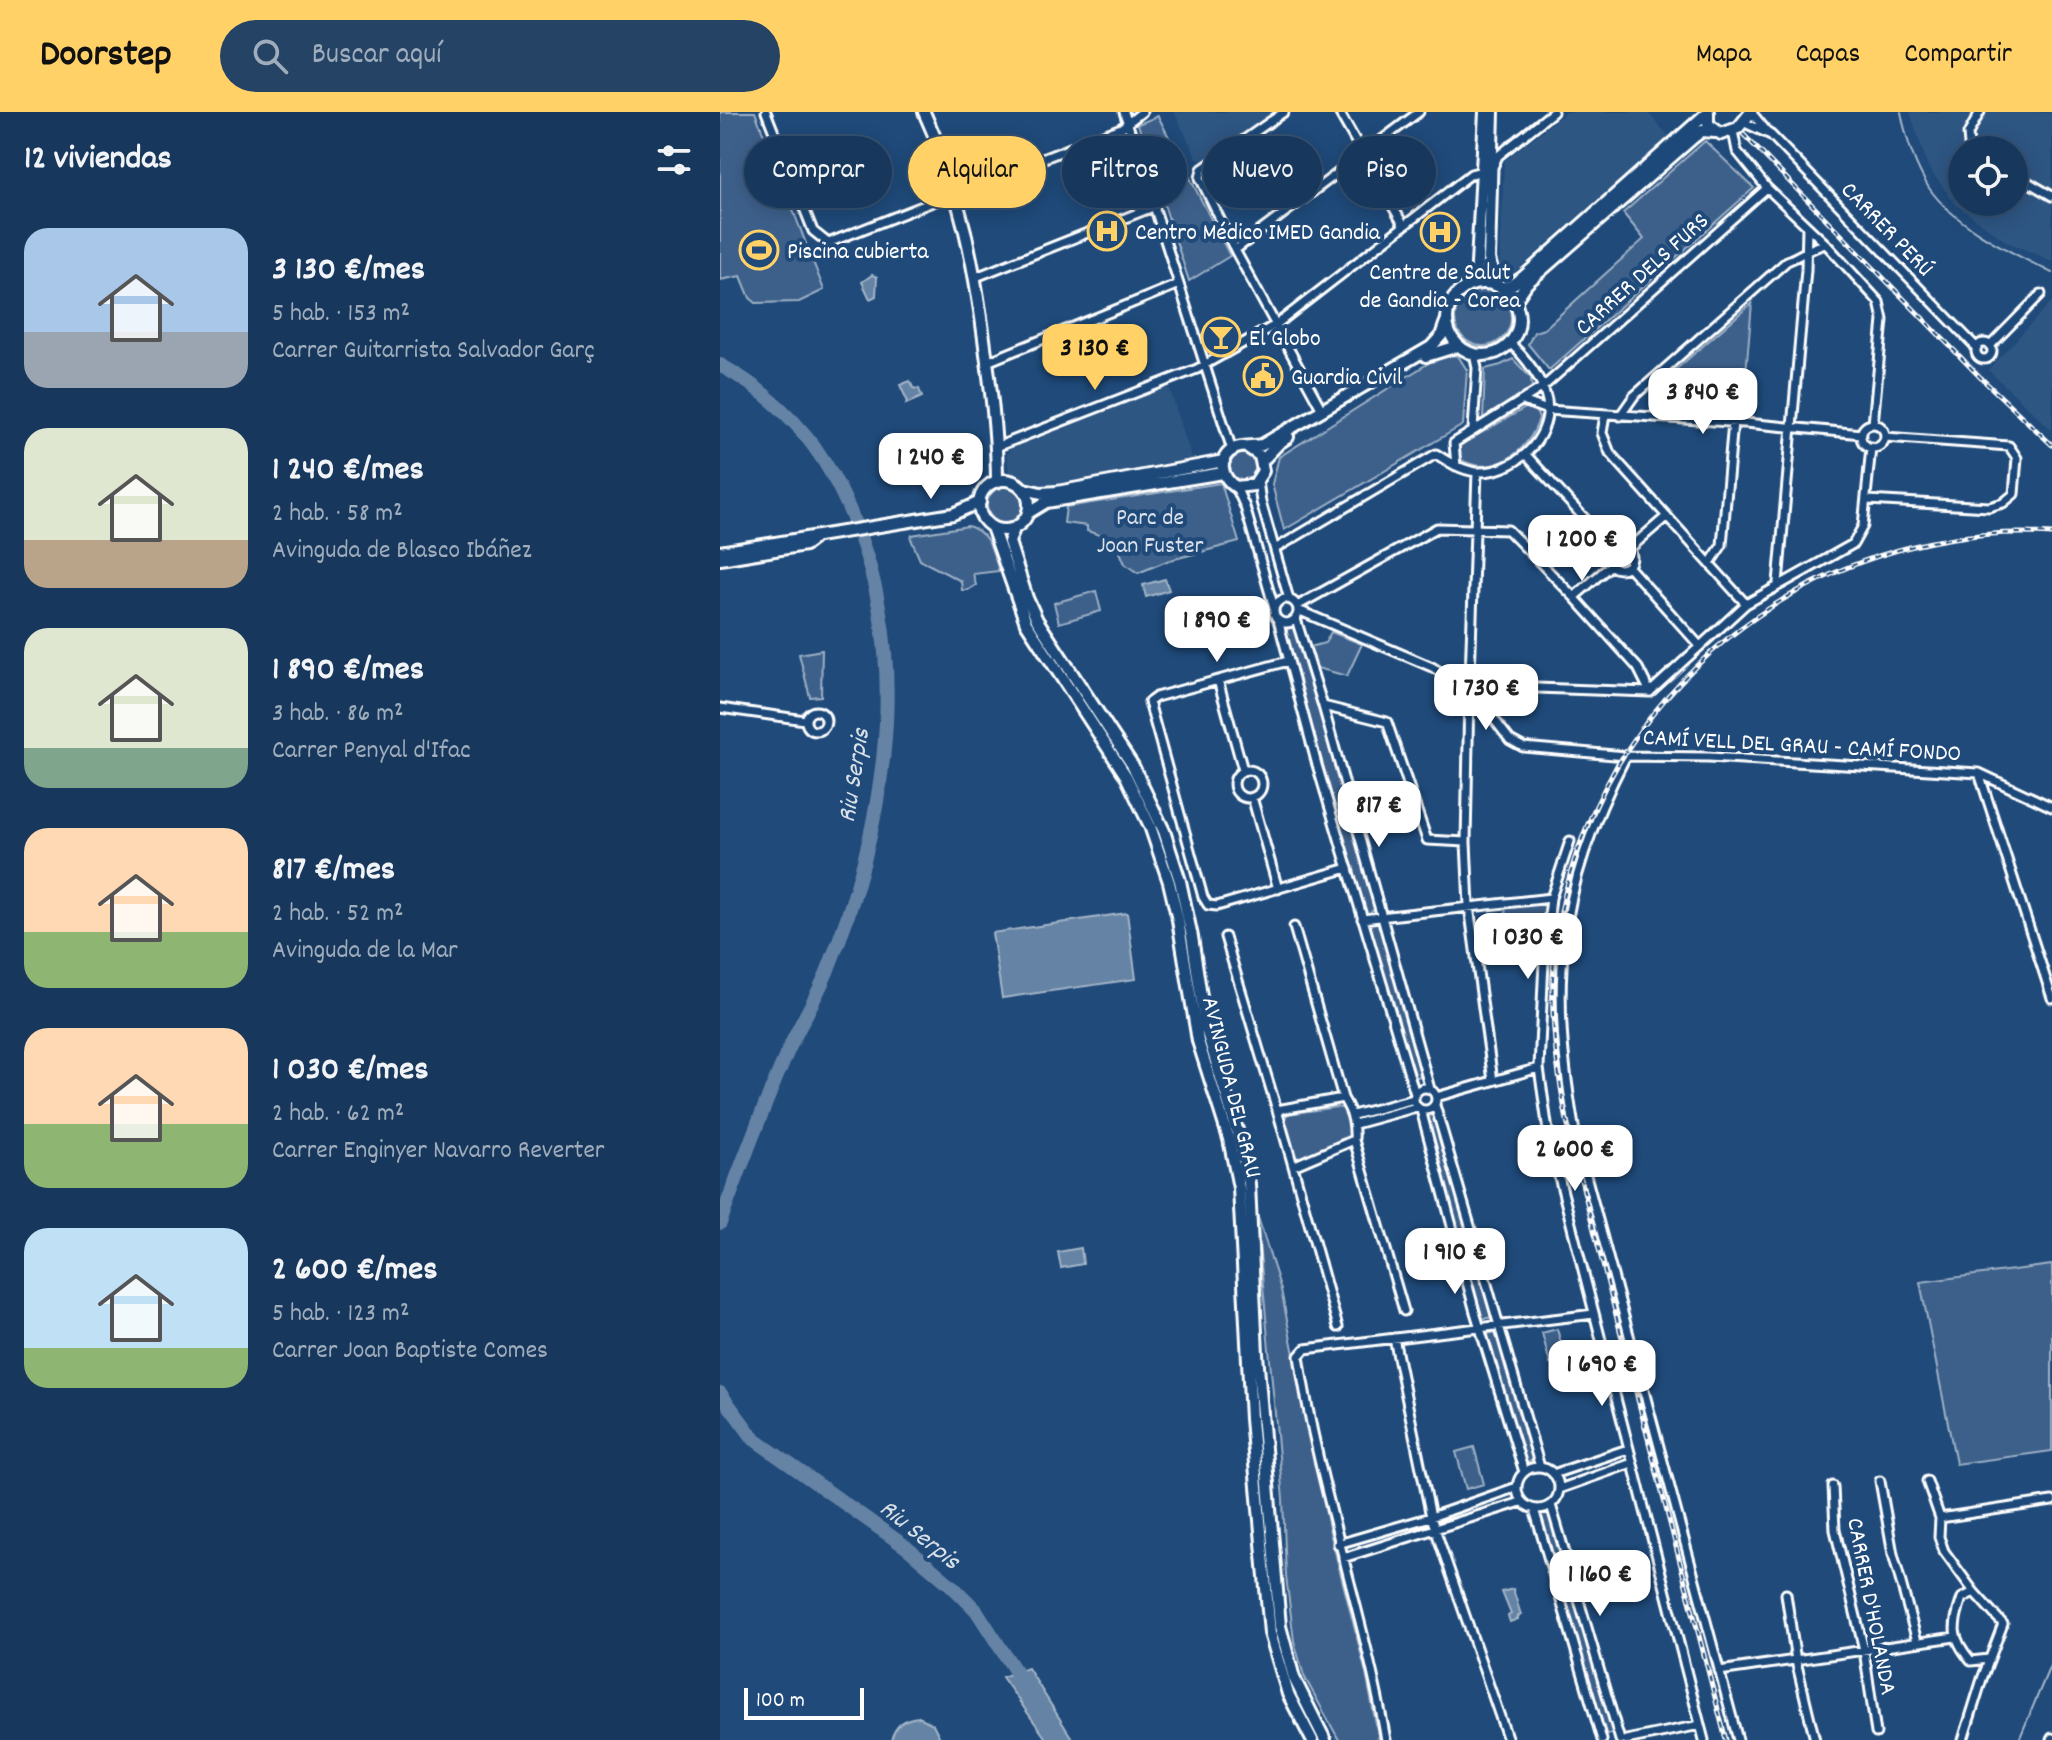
<!DOCTYPE html>
<html lang="es">
<meta charset="utf-8">
<style>
:root{--surface:#17385c;--page:#244365;--text:#f1f3f6;--muted:#9eacbb;--line:#365272;--accent:#ffd166}
body{margin:0;font-family:Dekko,sans-serif;background:var(--page);color:var(--text);height:100vh;display:flex;flex-direction:column;font-size:30px;white-space:nowrap}
*{box-sizing:border-box;margin:0}
p{font-size:26px;color:var(--muted)}
.icon{flex:none;width:44px;height:44px;fill:none;stroke:currentColor;stroke-width:2;stroke-linecap:round;stroke-linejoin:round}
.map{position:relative;flex:1;overflow:hidden}
.drawer{display:flex;flex-direction:column;background:var(--surface);width:720px}
.drawer>*{flex:none}
.top-card{position:absolute;left:24px;top:24px;width:760px;height:72px;display:flex;gap:16px}
.fabs{position:absolute;left:1228px;top:24px;display:grid;gap:16px}
.fabs a{display:grid;place-items:center;width:80px;height:80px;border-radius:50%;background:var(--surface);box-shadow:0 4px 20px #0003,0 0 0 2px var(--line);font-size:40px}
.scale{position:absolute;left:24px;bottom:20px;width:120px;box-sizing:border-box;padding-left:8px;border:4px solid #fff;border-top:0;font-size:22px;line-height:28px;white-space:nowrap;color:#fff;-webkit-text-stroke:6px #1f4a7a;paint-order:stroke}
.price{position:absolute;translate:-50% -68px;padding:0 18px;border-radius:16px;background:#fff;color:#222;font-size:26px;line-height:52px;filter:drop-shadow(0 2px 4px #0008)}
.price::after{content:'';position:absolute;left:50%;top:48px;width:24px;height:18px;margin-left:-12px;background:inherit;clip-path:polygon(0 0,100% 0,50% 100%)}
.price.current{background:var(--accent);color:#111}
ul{padding:0;list-style:none}
li{display:flex;align-items:center;gap:24px;height:200px;padding:0 24px}
li span{display:grid;place-items:center;flex:none;width:224px;height:160px;border-radius:24px;color:#555}
li>.icon{margin-inline-start:auto}
span .icon{width:96px;height:96px;fill:#fffc;stroke-width:1}
li b{font-size:34px}
h2{display:flex;justify-content:space-between;align-items:center;height:96px;padding:0 24px;font-size:34px}
.tag{padding:0 28px;border-radius:36px;background:var(--surface);box-shadow:0 4px 20px #0003,0 0 0 2px var(--line);font-size:28px;line-height:72px}
.tag.current{background:var(--accent);color:#111}
header{display:flex;align-items:center;gap:48px;box-sizing:border-box;height:112px;padding:0 40px;background:var(--accent);color:#111}
header strong{font-size:38px}
nav{display:flex;gap:44px;margin-inline-start:auto;font-size:28px}
.search{width:560px;height:72px;background:var(--page);display:flex;align-items:center;gap:20px;box-sizing:border-box;padding:0 28px;border-radius:44px;color:var(--muted);font-size:30px}
main{display:flex;flex:1;min-height:0}
.map>svg:first-child{display:block}
.built{fill:#2e5683;fill-rule:evenodd}
.green{fill:#3c618b;stroke:#9eb0c5;stroke-width:2}
.water{fill:#6583a4;stroke:#a3b5c8;stroke-width:2}
.lines{fill:none;stroke-linecap:round;stroke-linejoin:round}
.stream{stroke:#a3b5c8;stroke-width:2}
.river{stroke:#6583a4;stroke-width:14}
.street-casing{stroke:#fff;stroke-width:13}
.secondary-casing{stroke:#fff;stroke-width:16}
.street{stroke:#1f4a7a;stroke-width:7}
.secondary{stroke:#1f4a7a;stroke-width:10}
.rail-casing{stroke:#fff;stroke-width:5}
.rail{stroke:#1f4a7a;stroke-width:2;stroke-dasharray:6;stroke-linecap:butt}
.labels{text-anchor:middle;stroke-width:8;stroke-linejoin:round;paint-order:stroke}
.street-label{font-size:24px;fill:#fff;stroke:#1f4a7a}
.poi-label{font-size:24px;fill:#fff;stroke:#1f4a7a;text-anchor:start}
.park-label{font-size:24px;fill:#d8dfe8;stroke:#1f4a7a}
.water-label{font-size:26px;font-style:italic;fill:#d8e0e8;stroke:#1f4a7a}
</style>
<header>
<strong>Doorstep</strong>
<div class="search"><svg class="icon" aria-label="search" viewBox="0 0 24 24"><circle cx="10" cy="10" r="6"/><path d="M15 15l6 6"/></svg>Buscar aquí</div>
<nav><a>Mapa</a><a>Capas</a><a>Compartir</a></nav>
</header>
<main>
<section class="drawer">
<h2>12 viviendas<svg class="icon" aria-label="filters" viewBox="0 0 24 24"><path d="M4 7h16M4 17h16"/><circle cx="9" cy="7" r="2"/><circle cx="15" cy="17" r="2"/></svg></h2>
<ul>
<li><span style="background:linear-gradient(#a9c7e8 65%,#9aa5b1 0)"><svg class="icon" aria-label="home" viewBox="0 0 24 24"><path d="M3 11l9-7 9 7M6 9v11h12V9"/></svg></span><div><b>3 130 €/mes</b><p>5 hab. · 153 m²</p><p>Carrer Guitarrista Salvador Garç</p></div></li>
<li><span style="background:linear-gradient(#dfe7d0 70%,#b9a48a 0)"><svg class="icon" aria-label="home" viewBox="0 0 24 24"><path d="M3 11l9-7 9 7M6 9v11h12V9"/></svg></span><div><b>1 240 €/mes</b><p>2 hab. · 58 m²</p><p>Avinguda de Blasco Ibáñez</p></div></li>
<li><span style="background:linear-gradient(#dfe7d0 75%,#7fa58c 0)"><svg class="icon" aria-label="home" viewBox="0 0 24 24"><path d="M3 11l9-7 9 7M6 9v11h12V9"/></svg></span><div><b>1 890 €/mes</b><p>3 hab. · 86 m²</p><p>Carrer Penyal d'Ifac</p></div></li>
<li><span style="background:linear-gradient(#ffd9b3 65%,#8fb573 0)"><svg class="icon" aria-label="home" viewBox="0 0 24 24"><path d="M3 11l9-7 9 7M6 9v11h12V9"/></svg></span><div><b>817 €/mes</b><p>2 hab. · 52 m²</p><p>Avinguda de la Mar</p></div></li>
<li><span style="background:linear-gradient(#ffd9b3 60%,#8fb573 0)"><svg class="icon" aria-label="home" viewBox="0 0 24 24"><path d="M3 11l9-7 9 7M6 9v11h12V9"/></svg></span><div><b>1 030 €/mes</b><p>2 hab. · 62 m²</p><p>Carrer Enginyer Navarro Reverter</p></div></li>
<li><span style="background:linear-gradient(#bfe0f5 75%,#8fb573 0)"><svg class="icon" aria-label="home" viewBox="0 0 24 24"><path d="M3 11l9-7 9 7M6 9v11h12V9"/></svg></span><div><b>2 600 €/mes</b><p>5 hab. · 123 m²</p><p>Carrer Joan Baptiste Comes</p></div></li>
</ul>
</section>
<div class="map">
<svg width="1332" height="1628" viewBox="0 0 1332 1628">
<rect width="100%" height="100%" fill="#1f4a7a"/>
<filter id="ink" filterUnits="userSpaceOnUse"><feTurbulence type="fractalNoise" baseFrequency=".0125" numOctaves="2"/><feDisplacementMap in="SourceGraphic" scale="16" xChannelSelector="R" yChannelSelector="G"/><feConvolveMatrix kernelMatrix="1 2 1 2 8 2 1 2 1" color-interpolation-filters="sRGB"/></filter>
<g filter="url(#ink)">
<!-- built -->
<path class="built" d="M454,0H553L483,48L477,46Z
M846,0H927L949,24L794,161L784,162L780,152L784,49Z
M1190,0H1332V149L1287,130L1236,93L1208,55ZM1242,38H1294V90H1242Z
M1332,189V318L1268,258Z
M449,275L472,347L324,374L315,373L289,360L287,342L290,337Z"/>
<!-- green -->
<path class="green" d="M0,0H35L104,178L79,190L36,191L30,186L21,164L0,168Z
M438,4L510,144L469,169L418,12Z
M985,29L1034,76L829,258L808,232L814,220L824,217L924,127L903,101Z
M735 206a28 28 0 1 1 56 0a28 28 0 1 1-56 0Z
M1032,191L1025,273L945,267Z
M723,242L738,244L747,258L743,313L564,418L552,372L559,345Z
M793,247L811,266L812,277L763,307L765,257L781,253Z
M807,295L814,296L819,306C810,339 773,367 740,347L738,337L742,332Z
M510 355a13 13 0 1 1 26 0a13 13 0 1 1-26 0Z
M501,371L519,430L447,449L418,461L405,452L395,428L367,419V414L344,411L346,395Z
M267 393a18 18 0 1 1 36 0a18 18 0 1 1-36 0Z
M248,414C270,421 272,439 279,459L253,462L256,473L248,478H242L241,469L200,448L191,427L192,423Z
M376,479L381,499L339,511L334,491Z
M574,514L656,796L649,801L645,800L565,519Z
M611,520L642,532L627,564L597,556L590,535L605,531Z
M102,538L101,584L90,585L79,542Z
M826,792L822,830L789,834L785,794Z
M648,808H659L703,963L694,966L647,813Z
M616,995L626,997L631,1010L632,1022L578,1049L574,1047L562,1009L568,1002Z
M713,1003L715,1005L773,1205L763,1207L705,1005Z
M536,1099L561,1178L609,1416L646,1561L659,1628H619L584,1564L574,1529L566,1464L563,1387Z
M1332,1153V1339L1236,1352L1200,1170Z
M837,1217L846,1248L830,1252L822,1221Z
M777,1220L814,1348L805,1351L767,1222Z
M754,1335L764,1372L746,1377L736,1340Z
M828,1397L893,1621L883,1623L819,1400Z"/>
<!-- water -->
<path class="water" d="M152,163L157,165L156,184L150,187L142,170Z
M190,269L193,276L199,277L202,285L186,292L187,288L180,273Z
M445,467L449,478L426,485L423,473Z
M407,801L416,867L282,886L272,821Z
M361,1136L363,1152L341,1156L338,1140Z
M793,1477L801,1503L798,1504V1507L790,1510L788,1504L791,1502L782,1480Z
M308,1556L353,1628H327L282,1565Z
M199,1605L213,1612L221,1628H171C175,1613 184,1606 199,1605Z"/>
<g class="lines">
<!-- stream -->
<path class="stream" d="M1181,0C1186,26 1195,54 1209,76C1236,115 1291,140 1332,161
M1299,1628L1332,1549"/>
<!-- river -->
<path class="river" d="M0,253C71,292 112,347 139,422C192,563 162,724 107,860C95,888 79,914 67,941C42,997 21,1054 0,1111
M0,1281L34,1327L186,1435L232,1474L256,1498L305,1574"/>
<!-- street casing -->
<g class="street-casing">
<path id="street" d="M46,0L93,119L108,131L401,16L422,0
M404,0L512,338
M564,0L482,57L480,66L515,138L602,298
M619,0L684,114
M1031,0L1049,22
M1023,10L1051,23L1257,236
M1013,19L1017,39L1047,76L1106,132L1159,190L1163,208L1153,312
M1254,38L1249,33L1248,22L1260,0
M774,53L778,44L833,0
M1294,62L1332,84
M515,138L699,0
M256,165L433,95
M1256 239a8 8 0 1 1 16 0a8 8 0 1 1-16 0Z
M1270,234L1321,182
M267,250L459,172
M803,289L827,298L1025,311L1142,322
M885,303L882,321L890,341L1026,492
M900,304L914,284L1067,149C1080,144 1093,134 1106,132
M1141 324a12 12 0 1 1 24 0a12 12 0 1 1-24 0Z
M753,317L757,256L754,242
M276,335L477,257L557,212L751,62L762,59
M806,343L892,436
M736,354L734,331L823,275L1047,76
M538,369L541,390L569,487
M516,375L525,395L554,496
M1147,388L1269,395L1283,391L1294,382L1297,346L1289,334L1165,325
M888 445a12 12 0 1 1 24 0a12 12 0 1 1-24 0Z
M555,437L716,342C728,350 741,358 756,360C794,362 832,328 827,289C823,267 805,245 790,231
M909,437L947,404
M990,451L1002,433L1013,310
M908,454L979,533
M1058,471L1086,158L1087,115
M854,485L891,453
M554 499a12 12 0 1 1 24 0a12 12 0 1 1-24 0Z
M577,494L717,416L788,418L854,485L918,556L930,580
M578,498L712,555L742,573
M576,507L603,594L710,977
M558,508L597,653L695,982
M568,549L436,585L429,590L483,785L488,793L497,794L628,756
M750,565L757,360
M498,568L523,658
M759,574L930,580
M930,580L1026,492L1133,432L1143,414L1151,335
M754,581L790,628L803,635L906,644L989,645L1259,661L1332,695
M749,582L746,730L749,794L773,969
M764,593L769,580L777,574
M603,594L667,610L707,728L746,730
M0,596L85,608
M86 609a10 10 0 1 1 20 0a10 10 0 1 1-20 0Z
M906,644C835,782 829,875 856,1026L1018,1628
M514 672a14 14 0 1 1 28 0a14 14 0 1 1-28 0Z
M1259,661L1332,886
M532,685L558,777
M850,729L831,786L824,849L819,956L829,1026L984,1628
M642,807L831,786
M574,815L623,986
M505,825L557,998
M694 987a11 11 0 1 1 22 0a11 11 0 1 1-22 0Z
M716,985L819,956
M715,993L820,1355
M701,998L755,1200L804,1360
M633,1003L694,987
M635,1012L697,995
M634,1028L573,1054L557,998L623,986C632,1001 635,1011 634,1028L684,1199
M573,1054L618,1215
M674,1226L711,1405L788,1628
M797 1376a21 21 0 1 1 42 0a21 21 0 1 1-42 0Z
M833,1362L908,1337
M1160,1369L1173,1442L1197,1529
M1207,1369L1220,1406L1219,1425L1224,1439L1254,1480
M1113,1374L1115,1418L1144,1538L1156,1621
M839,1377L912,1351
M831,1393L900,1628
M814,1397L882,1628
M1220,1406L1332,1389
M618,1432L711,1405L797,1375
M623,1446L801,1390
M1066,1482L1076,1549L1095,1628
M999,1559L1235,1525
M666,1628C643,1498 598,1374 579,1244L585,1237L874,1202
M906,1628L980,1613
M1243,1628L1262,1567L1283,1512L1254,1480L1242,1486C1232,1515 1231,1525 1251,1549L1269,1547
M1331,1628L1332,1626"/>
</g>
<!-- secondary casing -->
<g class="secondary-casing">
<path id="secondary" d="M204,0C241,80 255,155 266,242C272,284 277,327 277,370
M773,0L769,147L776,173
M988,0V12L1001,22L1018,16L1031,0
M727 207a36 36 0 1 1 72 0a36 36 0 1 1-72 0Z
M756,171L765,0
M782,175L790,174L802,166L986,2
M795,189L807,171L974,25L982,19L995,20
M706,244L738,234
M527,335L540,344L543,359L534,373L516,375C502,367 496,346 514,337C522,333 533,335 542,333L711,235L721,224L726,210
M542,349L559,331L568,325
M259 393a25 25 0 1 1 50 0a25 25 0 1 1-50 0Z
M304,377L321,381L337,380L504,349
M308,401L326,390L503,361
M272,415L306,511L406,664L430,714L449,770L458,808L478,929L509,1027L519,1076L531,1307L550,1521L568,1582L592,1628
M294,417L289,430L307,486L317,508L413,654L444,719L460,769L472,825L486,917L521,1031L529,1072L537,1242L560,1514L574,1566L605,1628
M0,440L233,402L260,390
M0,447L85,433L93,427"/>
</g>
<!-- street -->
<use href="#street" class="street"/>
<!-- secondary -->
<use href="#secondary" class="secondary"/>
<!-- rail casing -->
<g class="rail-casing">
<path id="rail" d="M1023,22L1261,266L1332,333
M1006,1628L852,1033C837,964 826,893 837,822C873,583 1091,406 1332,422"/>
</g>
<!-- rail -->
<use href="#rail" class="rail"/>
</g>
</g>
<!-- icons -->
<defs>
<g id="hospital-ring" transform="scale(2)"><circle r="9.5" fill="#1f4a7a" stroke="#ffd166" stroke-width="1.5"/><path d="M-5-5h3v3.5h4V-5h3V5h-3V1.5h-4V5h-3Z" fill="#ffd166"/></g>
<g id="stadium-ring" transform="scale(2)"><circle r="9.5" fill="#1f4a7a" stroke="#ffd166" stroke-width="1.5"/><path d="M0-5a6.5 5 0 1 0 0 10a6.5 5 0 1 0 0-10ZM-3.5-1.8h7v3.6h-7Z" fill="#ffd166"/></g>
<g id="bar-ring" transform="scale(2)"><circle r="9.5" fill="#1f4a7a" stroke="#ffd166" stroke-width="1.5"/><path d="M-6-5H6L.8 .8V4.5H3.5V6h-7V4.5H-.8V.8Z" fill="#ffd166"/></g>
<g id="civic-ring" transform="scale(2)"><circle r="9.5" fill="#1f4a7a" stroke="#ffd166" stroke-width="1.5"/><path d="M-.6-6.5H3V-4.5H.6V-3L4-1V1h2V6H-6V1h2V-1L-.6-3ZM-1.2 2.5V6h2.4V2.5Z" fill="#ffd166"/></g>
</defs>
<g fill-rule="evenodd">
<use href="#hospital-ring" x="387" y="119"/>
<use href="#hospital-ring" x="720" y="120"/>
<use href="#stadium-ring" x="39" y="138"/>
<use href="#bar-ring" x="501" y="225"/>
<use href="#civic-ring" x="543" y="264"/>
</g>
<g class="labels">
<!-- street labels -->
<g class="street-label">
<text transform="translate(1168 116) rotate(46)" y="8">CARRER PERÚ</text>
<text transform="translate(921 161) rotate(-42)" y="8">CARRER DELS FURS</text>
<text transform="translate(1082 632) rotate(3)" y="8">CAMÍ VELL DEL GRAU - CAMÍ FONDO</text>
<text transform="translate(513 975) rotate(76)" y="8">AVINGUDA DEL GRAU</text>
<text transform="translate(1153 1494) rotate(79)" y="8">CARRER D'HOLANDA</text>
</g>
<!-- poi labels -->
<g class="poi-label">
<text x="415" y="127">Centro Médico IMED Gandia</text>
<text x="67" y="146">Piscina cubierta</text>
<text x="720" y="167" text-anchor="middle">Centre de Salut<tspan x="720" dy="28">de Gandia - Corea</tspan></text>
<text x="529" y="233">El Globo</text>
<text x="571" y="272">Guardia Civil</text>
</g>
<!-- park labels -->
<g class="park-label">
<text x="430" y="412">Parc de<tspan x="430" dy="28">Joan Fuster</tspan></text>
</g>
<!-- water labels -->
<g class="water-label">
<text transform="translate(132 663) rotate(-81)" y="9">Riu Serpis</text>
<text transform="translate(201 1421) rotate(39)" y="9">Riu Serpis</text>
</g>
</g>
</svg>
<div class="fabs">
<a><svg class="icon" aria-label="locate" viewBox="0 0 24 24"><circle cx="12" cy="12" r="6"/><path d="M12 2v4M12 18v4M2 12h4M18 12h4"/></svg></a>
</div>
<div class="scale">100 m</div>
<b class="price current" style="left:375px;top:280px">3 130 €</b>
<b class="price" style="left:983px;top:324px">3 840 €</b>
<b class="price" style="left:211px;top:389px">1 240 €</b>
<b class="price" style="left:862px;top:471px">1 200 €</b>
<b class="price" style="left:497px;top:552px">1 890 €</b>
<b class="price" style="left:766px;top:620px">1 730 €</b>
<b class="price" style="left:659px;top:737px">817 €</b>
<b class="price" style="left:808px;top:869px">1 030 €</b>
<b class="price" style="left:855px;top:1081px">2 600 €</b>
<b class="price" style="left:735px;top:1184px">1 910 €</b>
<b class="price" style="left:882px;top:1296px">1 690 €</b>
<b class="price" style="left:880px;top:1506px">1 160 €</b>
<div class="top-card">
<a class="tag">Comprar</a>
<a class="tag current">Alquilar</a>
<a class="tag">Filtros</a>
<a class="tag">Nuevo</a>
<a class="tag">Piso</a>
</div>
</div>
</main>
